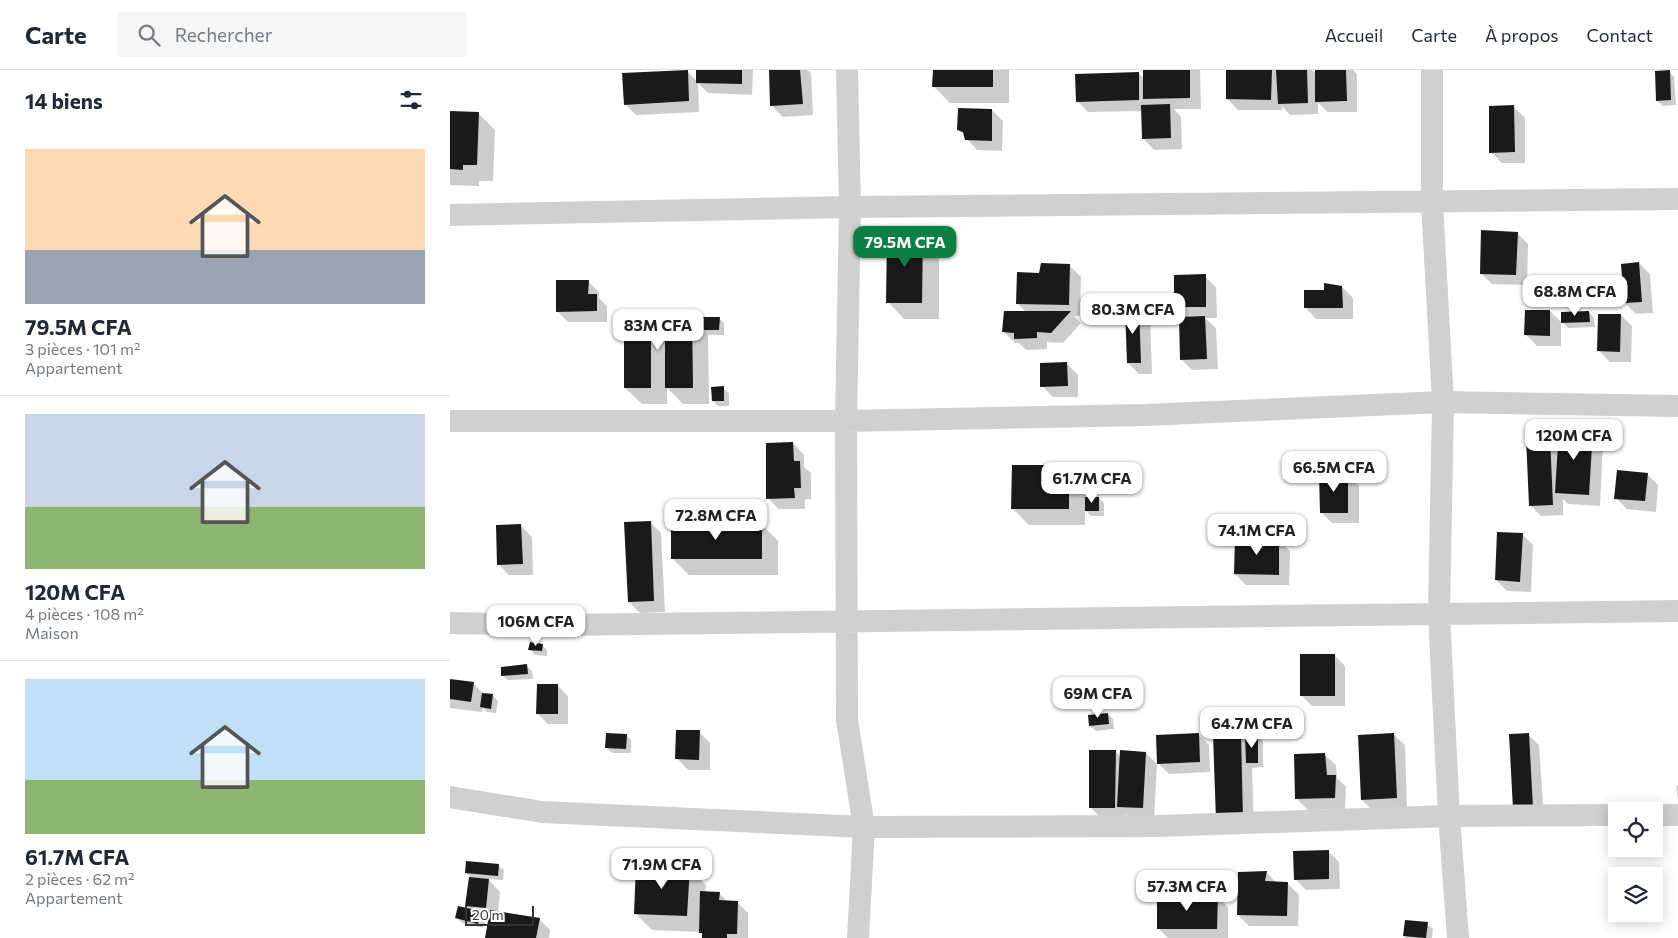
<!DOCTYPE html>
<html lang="fr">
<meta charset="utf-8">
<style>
:root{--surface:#fff;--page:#f6f6f7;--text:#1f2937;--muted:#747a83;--line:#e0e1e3;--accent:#0b8043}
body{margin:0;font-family:Commissioner,sans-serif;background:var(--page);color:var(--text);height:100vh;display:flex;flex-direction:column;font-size:19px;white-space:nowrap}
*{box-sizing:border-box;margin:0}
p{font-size:16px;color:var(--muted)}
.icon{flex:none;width:28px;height:28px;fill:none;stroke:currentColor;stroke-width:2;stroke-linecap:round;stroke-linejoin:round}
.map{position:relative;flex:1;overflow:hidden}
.sheet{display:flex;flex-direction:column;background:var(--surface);width:450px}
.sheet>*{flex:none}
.controls{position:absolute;left:1158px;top:732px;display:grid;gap:10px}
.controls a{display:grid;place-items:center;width:55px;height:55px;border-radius:0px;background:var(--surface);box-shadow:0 2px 12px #0003;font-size:25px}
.scale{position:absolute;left:15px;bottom:12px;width:69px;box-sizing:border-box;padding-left:5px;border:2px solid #333;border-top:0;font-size:14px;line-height:18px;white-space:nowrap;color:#333;-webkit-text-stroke:4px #fff;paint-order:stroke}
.price{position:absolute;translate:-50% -42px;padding:0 11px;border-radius:10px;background:#fff;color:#222;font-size:16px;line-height:32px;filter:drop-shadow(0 1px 2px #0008)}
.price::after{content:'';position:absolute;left:50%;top:30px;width:15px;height:11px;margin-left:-8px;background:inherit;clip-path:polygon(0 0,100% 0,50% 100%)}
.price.current{background:var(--accent);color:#fff}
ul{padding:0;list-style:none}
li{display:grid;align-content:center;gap:10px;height:265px;padding:0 25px}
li+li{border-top:1px solid var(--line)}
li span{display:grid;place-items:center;height:155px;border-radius:0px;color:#555}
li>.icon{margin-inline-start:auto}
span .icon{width:90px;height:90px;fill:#fffc;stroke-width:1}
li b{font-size:21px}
h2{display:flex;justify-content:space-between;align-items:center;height:60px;padding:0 25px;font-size:21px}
header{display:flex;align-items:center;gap:30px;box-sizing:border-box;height:70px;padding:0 25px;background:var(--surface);border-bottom:1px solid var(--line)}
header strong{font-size:24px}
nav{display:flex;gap:28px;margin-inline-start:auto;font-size:18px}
.search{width:350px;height:45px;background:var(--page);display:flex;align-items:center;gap:12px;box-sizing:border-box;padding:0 18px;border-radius:0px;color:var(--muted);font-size:19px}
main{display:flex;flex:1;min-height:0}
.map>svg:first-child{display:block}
.shadow{fill:#0003}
.building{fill:#1a1a1a}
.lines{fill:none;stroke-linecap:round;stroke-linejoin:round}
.minor{stroke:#d0d0d0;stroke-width:22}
</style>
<header>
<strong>Carte</strong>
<div class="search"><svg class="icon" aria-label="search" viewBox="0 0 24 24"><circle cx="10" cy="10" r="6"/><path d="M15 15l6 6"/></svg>Rechercher</div>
<nav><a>Accueil</a><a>Carte</a><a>À propos</a><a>Contact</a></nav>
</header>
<main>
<section class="sheet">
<h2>14 biens<svg class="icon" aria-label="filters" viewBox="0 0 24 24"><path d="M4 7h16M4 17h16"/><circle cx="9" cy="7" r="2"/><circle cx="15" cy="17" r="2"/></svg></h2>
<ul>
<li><span style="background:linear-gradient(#ffd9b3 65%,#9aa5b1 0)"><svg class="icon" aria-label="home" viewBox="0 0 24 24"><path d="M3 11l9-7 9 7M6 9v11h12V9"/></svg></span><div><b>79.5M CFA</b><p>3 pièces · 101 m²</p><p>Appartement</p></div></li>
<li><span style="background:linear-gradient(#c9d6e8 60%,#8fb573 0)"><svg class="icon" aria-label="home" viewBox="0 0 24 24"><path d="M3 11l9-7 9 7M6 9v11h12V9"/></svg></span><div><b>120M CFA</b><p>4 pièces · 108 m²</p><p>Maison</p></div></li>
<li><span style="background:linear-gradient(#bfe0f5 65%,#8fb573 0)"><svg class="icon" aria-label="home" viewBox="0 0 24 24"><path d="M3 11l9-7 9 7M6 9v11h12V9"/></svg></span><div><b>61.7M CFA</b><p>2 pièces · 62 m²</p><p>Appartement</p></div></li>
</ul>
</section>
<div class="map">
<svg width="1228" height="868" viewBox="0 0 1228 868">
<rect width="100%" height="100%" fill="#fff"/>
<!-- shadow -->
<path class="shadow" d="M248,0H303L302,25L258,23L248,13L249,42L186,45L175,34L237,1L247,11Z
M320,0H357L361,3L363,45L333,47L322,36Z
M484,0H559V33H500L484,17Z
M695,0H750L751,39H724L731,47L732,79L704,80L693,68L692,41L638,42L627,31L688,3L695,9Z
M778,0H862L866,4V0H903L907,4V42H878L868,33V44L840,45L832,36V40H788L777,29Z
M1219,2L1224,7L1226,35L1213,36L1207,31Z
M1064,37L1075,48V93H1052L1041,82Z
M542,40L553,51L552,81L527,80L508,59Z
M0,43H28L45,60L43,111H29V116L0,115Z
M1067,163L1078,174L1077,215L1042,214L1031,203Z
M472,164L489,180V249H454L438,232Z
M1189,193L1200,204L1203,243L1186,244L1175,233Z
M620,196L631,207L630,246H624L631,253L613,273L597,272V279L576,280L569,273H565L554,262L576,242L567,233L590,204Z
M755,206L766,217L767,248H755L766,258L768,299L742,300L731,289L737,248L726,237Z
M138,211L149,222V228L157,236V252H118L107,241Z
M892,217L903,228V249H866L855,237L876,222Z
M689,238L700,249L702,304H689L678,293Z
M1100,241L1111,252V276H1087L1076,265Z
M1139,242L1144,248L1145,257L1118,258L1113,253Z
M1171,245L1182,256L1181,292H1160L1149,281Z
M242,247L246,252L269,248L274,253V265H258L259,334H233L217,318V334H192L175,318V248Z
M617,294L628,305V327H603L592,316Z
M273,318L279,323V336H268L263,331Z
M1142,361L1153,372L1150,436L1118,434L1113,429V445L1091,446L1080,435L1099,367L1109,377Z
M343,373L354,385V397L361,403V429H355V439H329L318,428Z
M619,396L635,413V429L649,428L654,433V446H641L635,440V455H579L562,438Z
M1197,404L1208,415L1206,442L1177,439L1166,428Z
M897,405L909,416V453H882L871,442Z
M200,452L211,463L215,542L190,543L179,532Z
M311,454L328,471V505H239L223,489Z
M71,456L82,467L83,505H59L48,494Z
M1072,464L1083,475L1081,522L1057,521L1046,510Z
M829,470L840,481L839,515H796L785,504Z
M92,575L97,580V586L85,585L80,579Z
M884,585L895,596V636H862L851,625Z
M77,596L82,601L83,609L58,610L52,605Z
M0,611L24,614L34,624L42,625L48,631L46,643L37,642L33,638L32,642L0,638Z
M107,615L118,626V654H98L87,643Z
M658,644L663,649L664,659L646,661L640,656Z
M249,662L260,673V700H238L227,688Z
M748,664L759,675L760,702L719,704L708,693Z
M790,664L796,671L808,666L813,671V697L802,698L804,760L767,750Z
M943,664L955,675L957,739L923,741L912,730Z
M1078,664L1089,675L1094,748L1076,749Z
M176,665L181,670V683H162L157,678Z
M665,681L671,687L696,683L707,694L704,749L679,747L676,744V748H651L640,737Z
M874,684L886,695L887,708L896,717L895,739L858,740L847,729Z
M1228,715V730L1226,716Z
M878,781L889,792L890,819L856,820L845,809Z
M48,795L54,800L53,810L38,809L50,822L48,842L89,849L100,860L99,868H36L39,848H36L33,858L12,853L7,848L21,840L16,836L20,806L16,803Z
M239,799L256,815L255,823H269L278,832H287L298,843V868H253L251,862L202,860L185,843Z
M816,802L827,813L838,814L849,825L848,856H799L788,845Z
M767,826L778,837V868H718L708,858Z
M977,854L983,859L982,868H957L954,866Z"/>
<!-- building -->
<path class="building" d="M238,0L239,31L174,35L172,3Z
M246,0H292V14L246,13Z
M319,0H350L353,34L320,36Z
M483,0H543V17H482Z
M693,0H740V28L693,29Z
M776,0H822L821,30L776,29Z
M826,0H857L858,33L828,34Z
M865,0H896L897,31L865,32Z
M1220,0L1221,30L1206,31L1205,1Z
M689,2V30L626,32L625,4Z
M720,34L721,68L692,69L691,35Z
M1064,35L1065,82L1039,83V36Z
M508,38L542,39V71L515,70L513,62L507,60Z
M0,41L29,42L27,95H13V100L0,99Z
M1031,160L1068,162L1066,205L1030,204Z
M473,162L472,233H436L437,163Z
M1189,192L1192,232L1174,233L1171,194Z
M591,193L620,194L619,235L566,234L567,202L589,203Z
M756,204V237H724V205Z
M106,210H139L138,224H147V241L106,242Z
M874,213L892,216L893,238H854V220H874Z
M689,236L691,293H677L675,237Z
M1075,240H1100V266L1074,265Z
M554,241H621L601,263L587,262V268L564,269V263L552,262Z
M1139,241L1140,252L1111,253V242Z
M1148,244H1171L1170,282L1147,281Z
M242,246L243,318H215V266H201V318H174V247Z
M755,246L757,289L730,290L729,247Z
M245,247H270L269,260H245Z
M617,292L618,316L590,317V293Z
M274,316V331H262L261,317Z
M1109,358L1143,359L1139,425L1105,423Z
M1100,366L1103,435L1079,436L1076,367Z
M343,372L344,391H350L351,418H344L345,428L316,429V373Z
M562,395H619V439H561Z
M1167,400L1198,403L1195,431L1164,429Z
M898,403V443H870L869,404Z
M635,427H649V441H635Z
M201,451L204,531L178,532L174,452Z
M221,453H312V489H221Z
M71,454L73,494L47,495L46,455Z
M1047,462L1073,463L1070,512L1045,510Z
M785,468H829V505L784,504Z
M80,572L93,574L92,581L78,580Z
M850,584H885V626H850Z
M77,594L78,604L51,606V597Z
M0,609L24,612L21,632L0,629Z
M87,614H108V644H86Z
M32,623L43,624L41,639L30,637Z
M658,643L659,654L639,656L638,645Z
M226,660H250L249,690L225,689Z
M156,663L177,664L176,679L155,678Z
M749,663L750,692L707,694L706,665Z
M791,663L793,749L766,750L763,664Z
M944,663L947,728L911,730L908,665Z
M1079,663L1083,738L1063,739L1059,664Z
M808,664V693H796L795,665Z
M639,680H666L665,738H639Z
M670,680L696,682L693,738L667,737Z
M875,683L877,705H886L885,728L845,729L844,684Z
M879,780V809L844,810L843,781Z
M16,791L49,794L48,806L15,803Z
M186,795L240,797L237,846L184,844Z
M817,801L815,811L838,812L837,846L787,845L788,802Z
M19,807L39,809L36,838L15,836Z
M250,821L270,822L269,830L288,831L287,864H277V868H252V863H249Z
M707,825H768L767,859H707Z
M8,836L31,841L28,854L5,848Z
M40,840L90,848L86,868H35Z
M955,850L978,852L976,868L953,866Z"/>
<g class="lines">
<!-- minor -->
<path class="minor" d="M397,0L400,137L396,351L397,650L414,757L408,868
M982,0V133L993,332L989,544L999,746L1008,868
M0,145L400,137L1228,129
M0,351H396L695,345L993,332L1228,336
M0,553L106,555L1228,541
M0,727L92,742L414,757L709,756L999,746L1166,745
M1204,745H1228"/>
</g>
</svg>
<div class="controls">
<a><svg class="icon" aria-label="locate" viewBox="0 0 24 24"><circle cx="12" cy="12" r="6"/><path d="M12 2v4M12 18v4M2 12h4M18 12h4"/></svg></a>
<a><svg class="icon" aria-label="layers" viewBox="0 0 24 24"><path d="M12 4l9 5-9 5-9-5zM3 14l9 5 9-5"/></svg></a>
</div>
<div class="scale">20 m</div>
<b class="price current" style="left:455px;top:198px">79.5M CFA</b>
<b class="price" style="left:1125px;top:247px">68.8M CFA</b>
<b class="price" style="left:683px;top:265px">80.3M CFA</b>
<b class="price" style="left:208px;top:281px">83M CFA</b>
<b class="price" style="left:1124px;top:391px">120M CFA</b>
<b class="price" style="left:884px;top:423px">66.5M CFA</b>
<b class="price" style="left:642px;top:434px">61.7M CFA</b>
<b class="price" style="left:266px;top:471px">72.8M CFA</b>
<b class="price" style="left:807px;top:486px">74.1M CFA</b>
<b class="price" style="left:86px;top:577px">106M CFA</b>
<b class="price" style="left:648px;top:649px">69M CFA</b>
<b class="price" style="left:802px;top:679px">64.7M CFA</b>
<b class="price" style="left:212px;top:820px">71.9M CFA</b>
<b class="price" style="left:737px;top:842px">57.3M CFA</b>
</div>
</main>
